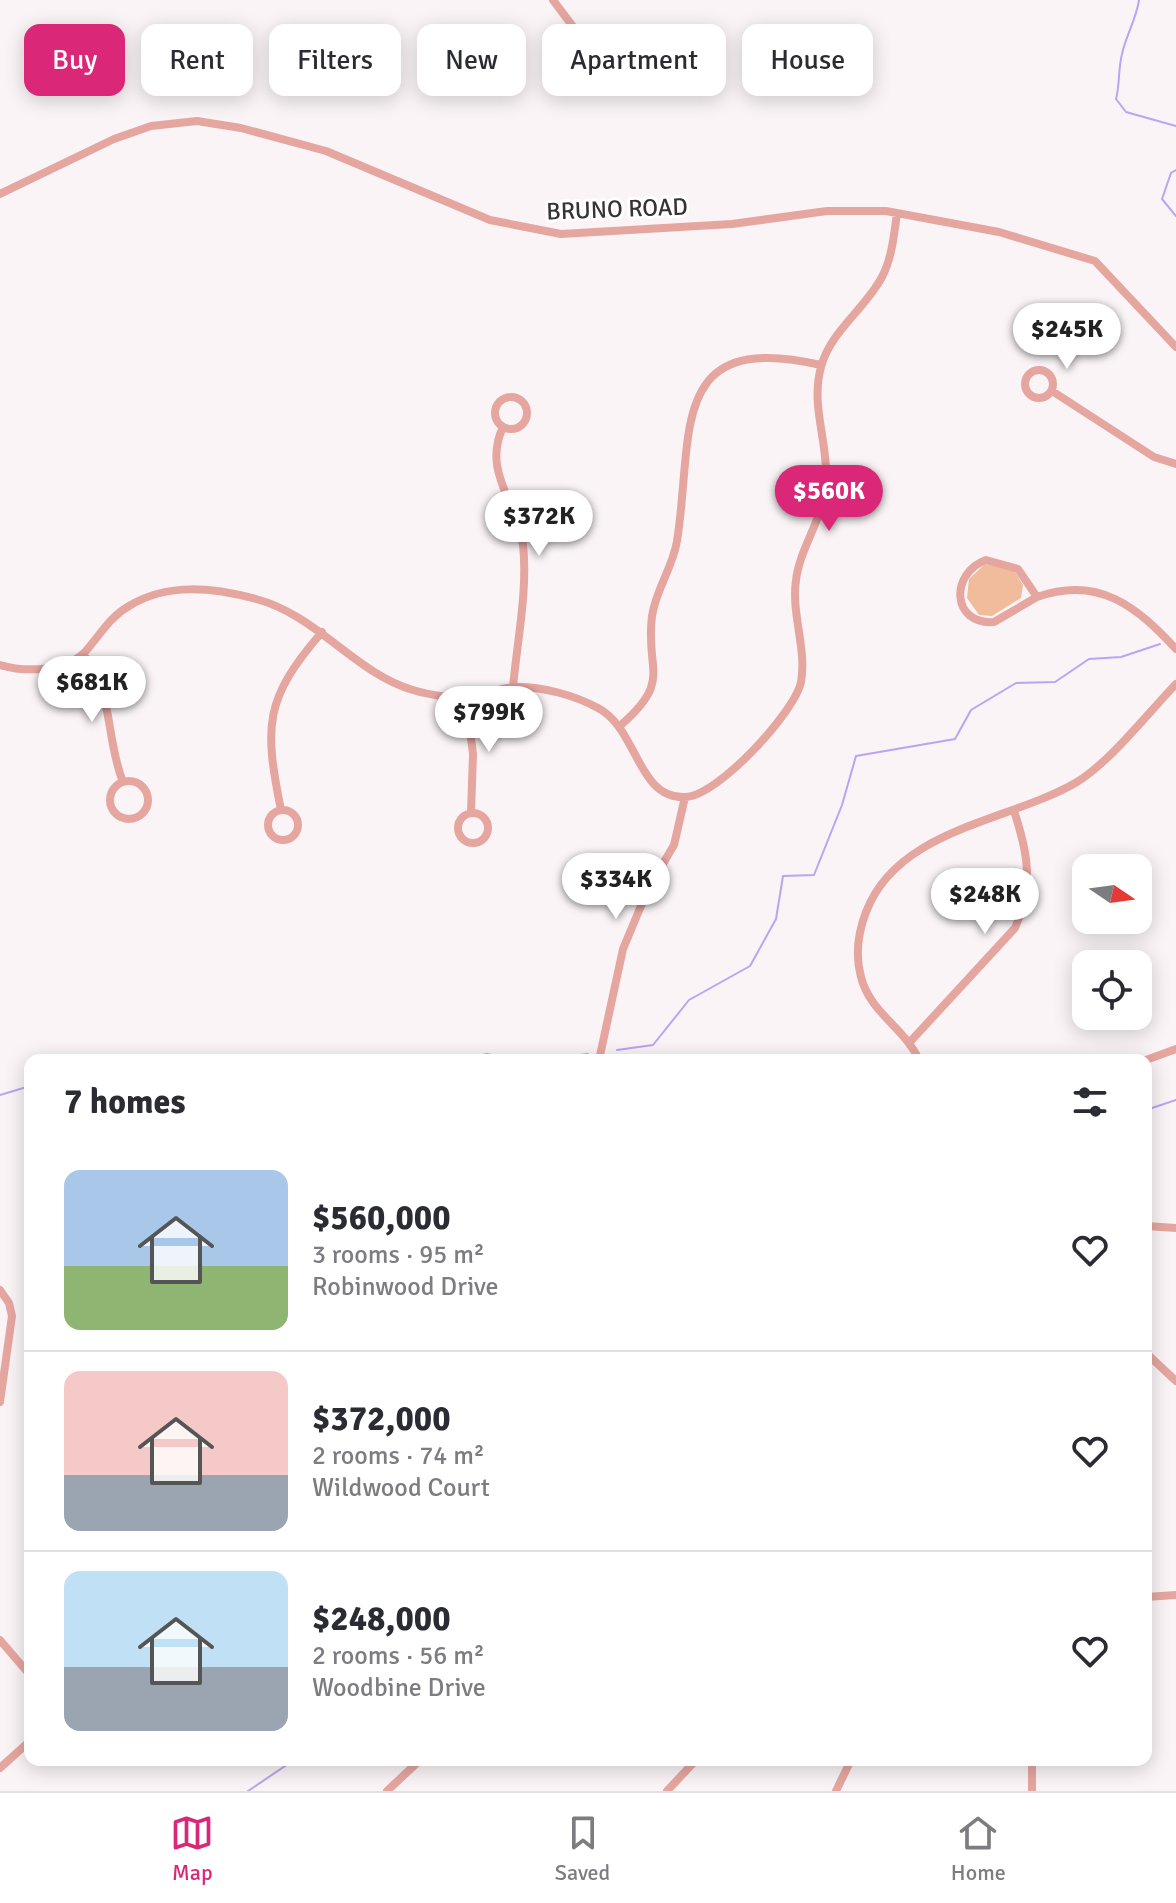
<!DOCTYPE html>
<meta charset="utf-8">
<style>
:root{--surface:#fff;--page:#f7f7f7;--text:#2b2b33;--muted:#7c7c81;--line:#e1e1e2;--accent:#db2777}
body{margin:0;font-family:Signika,sans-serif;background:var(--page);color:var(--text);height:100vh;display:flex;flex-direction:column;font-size:30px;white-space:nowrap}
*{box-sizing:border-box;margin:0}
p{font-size:26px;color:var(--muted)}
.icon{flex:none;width:44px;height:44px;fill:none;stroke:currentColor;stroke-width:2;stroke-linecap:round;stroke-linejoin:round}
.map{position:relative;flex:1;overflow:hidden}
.sheet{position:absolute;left:24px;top:1054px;width:1128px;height:712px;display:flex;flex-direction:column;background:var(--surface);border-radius:16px;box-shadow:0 4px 20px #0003}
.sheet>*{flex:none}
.guide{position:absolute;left:24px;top:24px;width:1128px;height:72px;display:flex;gap:16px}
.needle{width:52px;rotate:103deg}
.controls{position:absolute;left:1072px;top:854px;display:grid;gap:16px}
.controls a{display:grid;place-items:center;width:80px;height:80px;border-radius:16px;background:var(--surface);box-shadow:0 4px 20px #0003;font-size:40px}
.price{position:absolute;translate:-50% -68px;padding:0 18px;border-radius:28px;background:#fff;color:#222;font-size:26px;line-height:52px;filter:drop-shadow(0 2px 4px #0008)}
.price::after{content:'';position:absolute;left:50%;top:48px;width:24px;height:18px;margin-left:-12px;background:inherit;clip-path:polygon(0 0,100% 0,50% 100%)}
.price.current{background:var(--accent);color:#fff}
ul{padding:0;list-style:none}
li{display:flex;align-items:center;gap:24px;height:200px;padding:0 40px}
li+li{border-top:2px solid var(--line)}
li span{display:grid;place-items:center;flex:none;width:224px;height:160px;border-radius:16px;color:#555}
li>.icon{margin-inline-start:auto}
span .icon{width:96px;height:96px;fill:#fffc;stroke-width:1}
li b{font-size:34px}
h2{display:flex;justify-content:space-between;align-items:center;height:96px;padding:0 40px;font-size:34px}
.pill{padding:0 28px;border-radius:16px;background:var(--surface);box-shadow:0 4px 20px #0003;font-size:28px;line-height:72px}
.pill.current{background:var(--accent);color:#fff}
.menu{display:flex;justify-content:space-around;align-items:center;height:112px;border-top:2px solid var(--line);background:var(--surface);font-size:22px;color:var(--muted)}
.menu a{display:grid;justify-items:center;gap:4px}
.menu .current{color:var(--accent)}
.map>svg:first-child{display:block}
.green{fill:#f0bc9b}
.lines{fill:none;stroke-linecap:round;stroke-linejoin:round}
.stream{stroke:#baa4f3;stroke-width:2}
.minor{stroke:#e6a6a0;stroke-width:8}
.labels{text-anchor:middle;stroke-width:6;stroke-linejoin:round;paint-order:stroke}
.street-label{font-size:24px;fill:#363334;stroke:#fff}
</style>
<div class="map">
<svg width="1176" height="1791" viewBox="0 0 1176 1791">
<rect width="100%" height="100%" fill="#faf4f6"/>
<!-- green -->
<path class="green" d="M985,564L1014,570L1023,585L1021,598L992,616L979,615L967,598L969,579Z"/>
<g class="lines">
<!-- stream -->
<path class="stream" d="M1139,0C1136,20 1126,35 1122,54C1118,69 1120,84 1116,99L1126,112L1176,126
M1176,170L1171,173L1162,199L1176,216
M617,1050L653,1045L689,1000L750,966L776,919L783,876L814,875L842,805L856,756L955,739L971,710L1016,683L1055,682L1089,659L1121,657L1160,644
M232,1060L244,1056L254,1060
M459,1060L487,1054L516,1060
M539,1060L588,1054
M0,1095L30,1086
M1146,1110L1176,1100
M248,1791L294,1760"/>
<!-- minor -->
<path class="minor" d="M553,0L574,28L586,35
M584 43a12 12 0 1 1 24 0a12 12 0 1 1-24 0Z
M0,194L114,139L151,126L197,121L241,128L326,151L490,220L561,234L732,224L827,211H886L999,232L1095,261L1176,347
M1025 384a14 14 0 1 1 28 0a14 14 0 1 1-28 0Z
M1052,391L1154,457L1176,464
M495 413a16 16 0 1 1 32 0a16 16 0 1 1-32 0Z
M503,427C482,472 517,501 523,545C528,590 517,642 513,687
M986,560L1018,569L1037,597L994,622C951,625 950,573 986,560Z
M1037,597C1099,575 1137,607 1176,649
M83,654C114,691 105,737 123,782
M0,665C24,672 64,672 84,653C99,637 108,618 129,606C168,582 214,588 256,599C317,615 355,673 413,690C429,695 455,699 471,697C485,694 500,688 514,687C541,686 574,695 598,708C638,729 637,799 685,797C717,797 795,712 801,682C807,649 791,614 796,580C800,547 824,518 826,483C829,444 810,407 821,367C830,332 865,309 882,277C892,258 894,235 897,213
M466,698L473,754L471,812
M621,725C673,679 645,672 652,616C656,589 673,567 677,541C694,436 666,329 821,365
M110 800a19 19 0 1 1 38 0a19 19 0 1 1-38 0Z
M268 825a15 15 0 1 1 30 0a15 15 0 1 1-30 0Z
M281,810C264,726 264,699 322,632
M458 828a15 15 0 1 1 30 0a15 15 0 1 1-30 0Z
M909,1043L1015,928C1034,885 1028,853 1014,811
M599,1060L623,949L648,889L674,845L685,797
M919,1060C905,1028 870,1013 861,977C855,955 858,933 866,912C898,828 1009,822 1077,782C1111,761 1147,714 1176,684
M1146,1060L1176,1049
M1146,1226L1176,1228
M0,1290L9,1303L12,1316L0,1402
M1146,1353L1176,1381
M1146,1597L1176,1595
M0,1640L30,1675
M1032,1760V1791
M0,1768L30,1741
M387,1791L420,1760
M667,1791L696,1760
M836,1791L851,1760"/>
</g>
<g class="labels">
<!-- street labels -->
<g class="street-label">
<text transform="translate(617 209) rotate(-2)" y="8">BRUNO ROAD</text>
</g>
</g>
</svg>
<div class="controls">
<a><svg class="needle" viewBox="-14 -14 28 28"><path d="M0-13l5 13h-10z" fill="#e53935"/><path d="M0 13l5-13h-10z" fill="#7c7c81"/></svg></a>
<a><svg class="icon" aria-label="locate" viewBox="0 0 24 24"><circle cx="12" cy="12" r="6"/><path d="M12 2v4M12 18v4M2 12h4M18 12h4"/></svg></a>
</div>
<b class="price" style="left:1067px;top:371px">$245K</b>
<b class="price current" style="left:829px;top:533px">$560K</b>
<b class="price" style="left:539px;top:558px">$372K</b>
<b class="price" style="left:92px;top:724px">$681K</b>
<b class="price" style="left:489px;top:754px">$799K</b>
<b class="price" style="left:616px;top:921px">$334K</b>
<b class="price" style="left:985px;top:936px">$248K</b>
<div class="guide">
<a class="pill current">Buy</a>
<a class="pill">Rent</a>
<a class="pill">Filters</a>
<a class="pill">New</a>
<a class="pill">Apartment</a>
<a class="pill">House</a>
</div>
<section class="sheet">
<h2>7 homes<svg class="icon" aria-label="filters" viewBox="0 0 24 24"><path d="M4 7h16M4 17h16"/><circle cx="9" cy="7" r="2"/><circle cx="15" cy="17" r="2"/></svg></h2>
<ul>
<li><span style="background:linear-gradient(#a9c7e8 60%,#8fb573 0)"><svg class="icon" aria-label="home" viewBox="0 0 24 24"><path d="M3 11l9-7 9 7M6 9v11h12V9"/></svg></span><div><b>$560,000</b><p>3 rooms · 95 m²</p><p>Robinwood Drive</p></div><svg class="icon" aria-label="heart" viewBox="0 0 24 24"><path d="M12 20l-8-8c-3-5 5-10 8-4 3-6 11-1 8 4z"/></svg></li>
<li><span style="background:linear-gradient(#f6c9c9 65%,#9aa5b1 0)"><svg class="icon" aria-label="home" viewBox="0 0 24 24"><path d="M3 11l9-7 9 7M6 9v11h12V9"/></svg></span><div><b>$372,000</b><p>2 rooms · 74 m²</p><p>Wildwood Court</p></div><svg class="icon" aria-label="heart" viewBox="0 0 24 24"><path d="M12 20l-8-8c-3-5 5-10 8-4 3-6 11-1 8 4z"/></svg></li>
<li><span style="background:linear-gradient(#bfe0f5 60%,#9aa5b1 0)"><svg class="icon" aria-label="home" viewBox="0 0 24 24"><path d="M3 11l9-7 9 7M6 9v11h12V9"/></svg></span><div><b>$248,000</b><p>2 rooms · 56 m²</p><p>Woodbine Drive</p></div><svg class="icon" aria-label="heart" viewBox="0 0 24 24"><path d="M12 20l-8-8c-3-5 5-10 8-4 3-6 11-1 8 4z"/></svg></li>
</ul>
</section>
</div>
<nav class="menu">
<a class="current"><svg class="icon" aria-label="map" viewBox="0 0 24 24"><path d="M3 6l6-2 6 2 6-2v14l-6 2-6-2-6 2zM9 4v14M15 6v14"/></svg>Map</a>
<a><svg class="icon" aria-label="saved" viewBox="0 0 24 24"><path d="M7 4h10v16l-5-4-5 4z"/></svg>Saved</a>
<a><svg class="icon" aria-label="home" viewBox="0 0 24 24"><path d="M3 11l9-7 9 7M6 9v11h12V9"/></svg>Home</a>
</nav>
